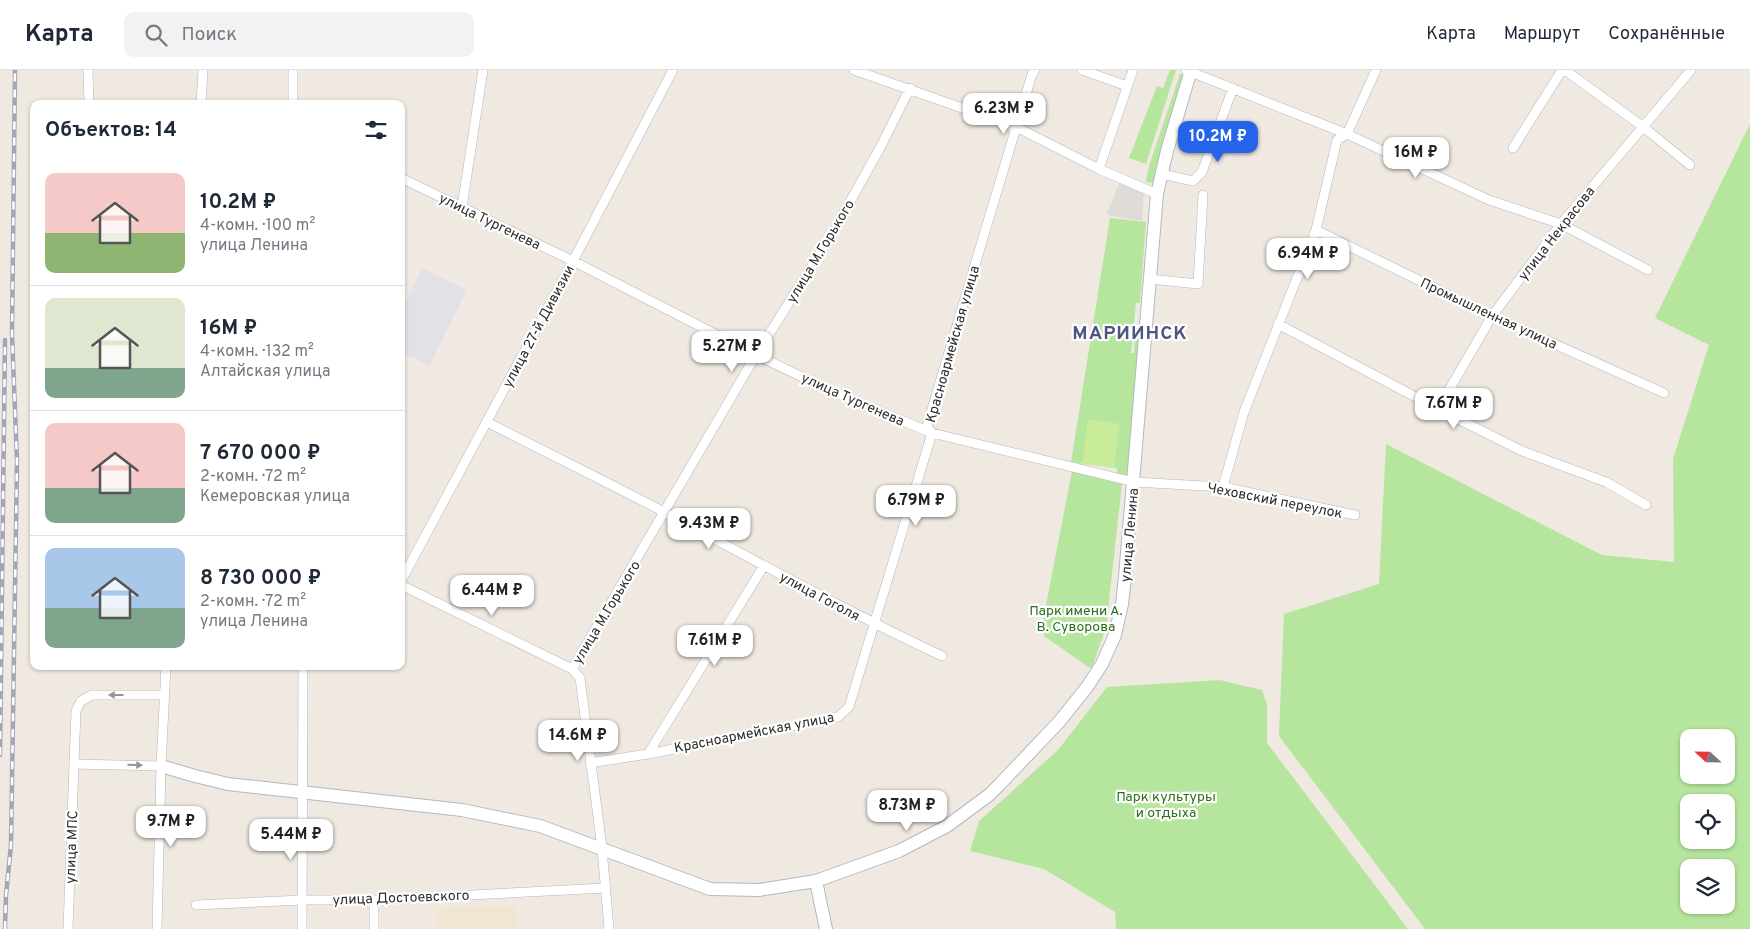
<!DOCTYPE html>
<html lang="ru">
<meta charset="utf-8">
<style>
:root{--surface:#fff;--page:#f2f2f3;--text:#1f2937;--muted:#747a83;--line:#e0e1e3;--accent:#2563eb}
body{margin:0;font-family:Overpass,sans-serif;background:var(--page);color:var(--text);height:100vh;display:flex;flex-direction:column;font-size:19px;white-space:nowrap}
*{box-sizing:border-box;margin:0}
p{font-size:16px;color:var(--muted)}
.icon{flex:none;width:28px;height:28px;fill:none;stroke:currentColor;stroke-width:2;stroke-linecap:round;stroke-linejoin:round}
.map{position:relative;flex:1;overflow:hidden}
.drawer{position:absolute;left:30px;top:30px;width:375px;height:570px;display:flex;flex-direction:column;background:var(--surface);border-radius:10px;box-shadow:0 1px 4px #0004}
.drawer>*{flex:none}
.needle{width:32px;rotate:292deg}
.fabs{position:absolute;left:1680px;top:659px;display:grid;gap:10px}
.fabs a{display:grid;place-items:center;width:55px;height:55px;border-radius:10px;background:var(--surface);box-shadow:0 1px 4px #0004;font-size:25px}
.price{position:absolute;translate:-50% -42px;padding:0 11px;border-radius:10px;background:#fff;color:#222;font-size:16px;line-height:32px;filter:drop-shadow(0 1px 2px #0008)}
.price::after{content:'';position:absolute;left:50%;top:30px;width:15px;height:11px;margin-left:-8px;background:inherit;clip-path:polygon(0 0,100% 0,50% 100%)}
.price.active{background:var(--accent);color:#fff}
ul{padding:0;list-style:none}
li{display:flex;align-items:center;gap:15px;height:125px;padding:0 15px}
li+li{border-top:1px solid var(--line)}
li span{display:grid;place-items:center;flex:none;width:140px;height:100px;border-radius:10px;color:#555}
li>.icon{margin-inline-start:auto}
span .icon{width:60px;height:60px;fill:#fffc;stroke-width:1}
li b{font-size:21px}
h2{display:flex;justify-content:space-between;align-items:center;height:60px;padding:0 15px;font-size:21px}
header{display:flex;align-items:center;gap:30px;box-sizing:border-box;height:70px;padding:0 25px;background:var(--surface);border-bottom:1px solid var(--line)}
header strong{font-size:24px}
nav{display:flex;gap:28px;margin-inline-start:auto;font-size:18px}
.search{width:350px;height:45px;background:var(--page);display:flex;align-items:center;gap:12px;box-sizing:border-box;padding:0 18px;border-radius:10px;color:var(--muted);font-size:19px}
.map>svg:first-child{display:block}
.industrial{fill:#e3e1e8}
.education{fill:#f0e6d1}
.green{fill:#b6e59e;fill-rule:evenodd}
.pitch{fill:#c9ec9a}
.plaza{fill:#dfdcd8}
.lines{fill:none;stroke-linecap:round;stroke-linejoin:round}
.minor-casing{stroke:#b4b7c1;stroke-width:10}
.secondary-casing{stroke:#b4b7c1;stroke-width:14}
.minor{stroke:#fff;stroke-width:9}
.secondary{stroke:#fff;stroke-width:12}
.rail-casing{stroke:#a3a6b8;stroke-width:4.5}
.rail{stroke:#fff;stroke-width:2.5;stroke-dasharray:8;stroke-linecap:butt}
.oneway{fill:#969696}
.labels{text-anchor:middle;stroke-width:4.5;stroke-linejoin:round;paint-order:stroke}
.street-label{font-size:14px;fill:#2e2e2e;stroke:#fff}
.park-label{font-size:14px;fill:#2c6e1b;stroke:#fff}
.district-label{font-size:19px;font-weight:bold;letter-spacing:1px;fill:#4d5680;stroke:#fff}
</style>
<header>
<strong>Карта</strong>
<div class="search"><svg class="icon" aria-label="search" viewBox="0 0 24 24"><circle cx="10" cy="10" r="6"/><path d="M15 15l6 6"/></svg>Поиск</div>
<nav><a>Карта</a><a>Маршрут</a><a>Сохранённые</a></nav>
</header>
<div class="map">
<svg width="1750" height="859" viewBox="0 0 1750 859">
<rect width="100%" height="100%" fill="#efe9e1"/>
<!-- industrial -->
<path class="industrial" d="M422,198L467,220L429,296L401,282V242Z"/>
<!-- education -->
<path class="education" d="M516,837L517,859H437V838Z"/>
<!-- green -->
<path class="green" d="M1170,0H1176L1146,94L1129,88L1157,16L1163,18Z
M1180,4L1186,6L1163,69L1153,113L1146,112L1148,99Z
M1750,54V859H1425L1279,666L1284,544L1379,514L1386,374L1602,485L1674,492L1673,389L1709,275L1655,248ZM1689,668H1726V705H1689ZM1726,732V770H1689V732ZM1689,798H1726V835H1689Z
M1110,148L1146,152L1140,233H1136L1131,283H1134L1135,264H1139L1128,407L1117,405V398L1071,392Z
M1072,401L1122,414L1106,558L1092,597L1090,598L1044,566L1043,551Z
M1220,610L1262,620L1267,634V673L1408,859H1116L1115,842L1044,799L970,781L979,751L1058,680L1107,617Z"/>
<!-- pitch -->
<path class="pitch" d="M1088,349L1120,354L1114,398L1082,394Z"/>
<!-- plaza -->
<path class="plaza" d="M1120,111L1144,122L1142,151L1111,146L1107,144Z"/>
<g class="lines">
<!-- minor casing -->
<g class="minor-casing">
<path id="minor" d="M88,0L89,34
M293,0V34
M854,0L1016,57L1099,99L1157,124
M1082,0L1127,16
M1186,0L1347,64L1489,130L1561,154L1648,200
M1565,0L1642,56L1690,95
M201,34L203,0
M1513,78L1562,0
M1099,99L1133,0
M1162,104L1193,111L1202,102L1233,18
M401,108L573,191L756,285L838,324L932,363L1134,412L1223,417L1355,445
M462,137L483,0
M1316,160L1492,246L1664,323
M1150,209L1198,214L1203,125
M1278,254L1438,339L1522,381L1606,412L1646,435
M1438,339L1492,246L1561,154L1691,0
M487,352C547,383 607,412 666,443C758,492 848,542 942,586
M1223,417L1244,342L1316,160L1337,70L1347,64L1376,0
M401,511L573,191L673,0
M401,515L572,599L580,608L602,778L609,859
M572,599L756,285L832,164L881,76L910,18
M648,684L763,497
M590,693L648,684L838,647L849,637L932,363L927,356L1032,4L1035,0
M161,696L74,694L76,641L81,631L92,625H165
M374,830V859
M196,835L302,830H374L606,818
M68,859L74,694
M157,859L161,696L166,596
M302,859L303,596"/>
</g>
<!-- secondary casing -->
<g class="secondary-casing">
<path id="secondary" d="M161,696L195,706L228,714L462,740L540,756L710,819L759,820L816,811L899,781L947,756L989,725L1000,714L1059,652L1087,617L1102,594L1115,565L1122,534L1125,507L1157,124L1167,81L1191,0
M816,811L826,859"/>
</g>
<!-- minor -->
<use href="#minor" class="minor"/>
<!-- secondary -->
<use href="#secondary" class="secondary"/>
<!-- rail casing -->
<g class="rail-casing">
<path id="rail" d="M0,685L5,270
M5,859L6,825L11,775L17,391L12,264L15,0"/>
</g>
<!-- rail -->
<use href="#rail" class="rail"/>
</g>
<!-- one-way arrows -->
<defs><path id="oneway-solid" d="M-6-.8H1V-3.2L6.5 0L1 3.2V.8H-6Z" transform="scale(1.25)"/></defs>
<g class="oneway">
<use href="#oneway-solid" transform="translate(116 625) rotate(180)"/>
<use href="#oneway-solid" transform="translate(135 695) rotate(1)"/>
</g>
<g class="labels">
<!-- street labels -->
<g class="street-label">
<text transform="translate(490 151) rotate(26)" y="5">улица Тургенева</text>
<text transform="translate(1556 163) rotate(-52)" y="5">улица Некрасова</text>
<text transform="translate(820 181) rotate(-59)" y="5">улица М.Горького</text>
<text transform="translate(1489 243) rotate(25)" y="5">Промышленная улица</text>
<text transform="translate(538 256) rotate(-62)" y="5">улица 27-й Дивизии</text>
<text transform="translate(952 274) rotate(-74)" y="5">Красноармейская улица</text>
<text transform="translate(853 329) rotate(24)" y="5">улица Тургенева</text>
<text transform="translate(1275 430) rotate(11)" y="5">Чеховский переулок</text>
<text transform="translate(1129 465) rotate(-85)" y="5">улица Ленина</text>
<text transform="translate(820 526) rotate(28)" y="5">улица Гоголя</text>
<text transform="translate(606 542) rotate(-59)" y="5">улица М.Горького</text>
<text transform="translate(754 662) rotate(-11)" y="5">Красноармейская улица</text>
<text transform="translate(71 777) rotate(-88)" y="5">улица МПС</text>
<text transform="translate(401 827) rotate(-2)" y="5">улица Достоевского</text>
</g>
<!-- park labels -->
<g class="park-label">
<text x="1076" y="545">Парк имени А.<tspan x="1076" dy="16">В. Суворова</tspan></text>
<text x="1166" y="731">Парк культуры<tspan x="1166" dy="16">и отдыха</tspan></text>
</g>
<!-- district labels -->
<g class="district-label">
<text x="1130" y="269">МАРИИНСК</text>
</g>
</g>
</svg>
<div class="fabs">
<a><svg class="needle" viewBox="-14 -14 28 28"><path d="M0-13l5 13h-10z" fill="#e53935"/><path d="M0 13l5-13h-10z" fill="#747a83"/></svg></a>
<a><svg class="icon" aria-label="locate" viewBox="0 0 24 24"><circle cx="12" cy="12" r="6"/><path d="M12 2v4M12 18v4M2 12h4M18 12h4"/></svg></a>
<a><svg class="icon" aria-label="layers" viewBox="0 0 24 24"><path d="M12 4l9 5-9 5-9-5zM3 14l9 5 9-5"/></svg></a>
</div>
<b class="price" style="left:1004px;top:65px">6.23M ₽</b>
<b class="price active" style="left:1218px;top:93px">10.2M ₽</b>
<b class="price" style="left:1416px;top:109px">16M ₽</b>
<b class="price" style="left:1308px;top:210px">6.94M ₽</b>
<b class="price" style="left:732px;top:303px">5.27M ₽</b>
<b class="price" style="left:1454px;top:360px">7.67M ₽</b>
<b class="price" style="left:916px;top:457px">6.79M ₽</b>
<b class="price" style="left:709px;top:480px">9.43M ₽</b>
<b class="price" style="left:492px;top:547px">6.44M ₽</b>
<b class="price" style="left:715px;top:597px">7.61M ₽</b>
<b class="price" style="left:578px;top:692px">14.6M ₽</b>
<b class="price" style="left:907px;top:762px">8.73M ₽</b>
<b class="price" style="left:171px;top:778px">9.7M ₽</b>
<b class="price" style="left:291px;top:791px">5.44M ₽</b>
<section class="drawer">
<h2>Объектов: 14<svg class="icon" aria-label="filters" viewBox="0 0 24 24"><path d="M4 7h16M4 17h16"/><circle cx="9" cy="7" r="2"/><circle cx="15" cy="17" r="2"/></svg></h2>
<ul>
<li><span style="background:linear-gradient(#f6c9c9 60%,#8fb573 0)"><svg class="icon" aria-label="home" viewBox="0 0 24 24"><path d="M3 11l9-7 9 7M6 9v11h12V9"/></svg></span><div><b>10.2M ₽</b><p>4-комн. · 100 m²</p><p>улица Ленина</p></div></li>
<li><span style="background:linear-gradient(#dfe7d0 70%,#7fa58c 0)"><svg class="icon" aria-label="home" viewBox="0 0 24 24"><path d="M3 11l9-7 9 7M6 9v11h12V9"/></svg></span><div><b>16M ₽</b><p>4-комн. · 132 m²</p><p>Алтайская улица</p></div></li>
<li><span style="background:linear-gradient(#f6c9c9 65%,#7fa58c 0)"><svg class="icon" aria-label="home" viewBox="0 0 24 24"><path d="M3 11l9-7 9 7M6 9v11h12V9"/></svg></span><div><b>7 670 000 ₽</b><p>2-комн. · 72 m²</p><p>Кемеровская улица</p></div></li>
<li><span style="background:linear-gradient(#a9c7e8 60%,#7fa58c 0)"><svg class="icon" aria-label="home" viewBox="0 0 24 24"><path d="M3 11l9-7 9 7M6 9v11h12V9"/></svg></span><div><b>8 730 000 ₽</b><p>2-комн. · 72 m²</p><p>улица Ленина</p></div></li>
</ul>
</section>
</div>
